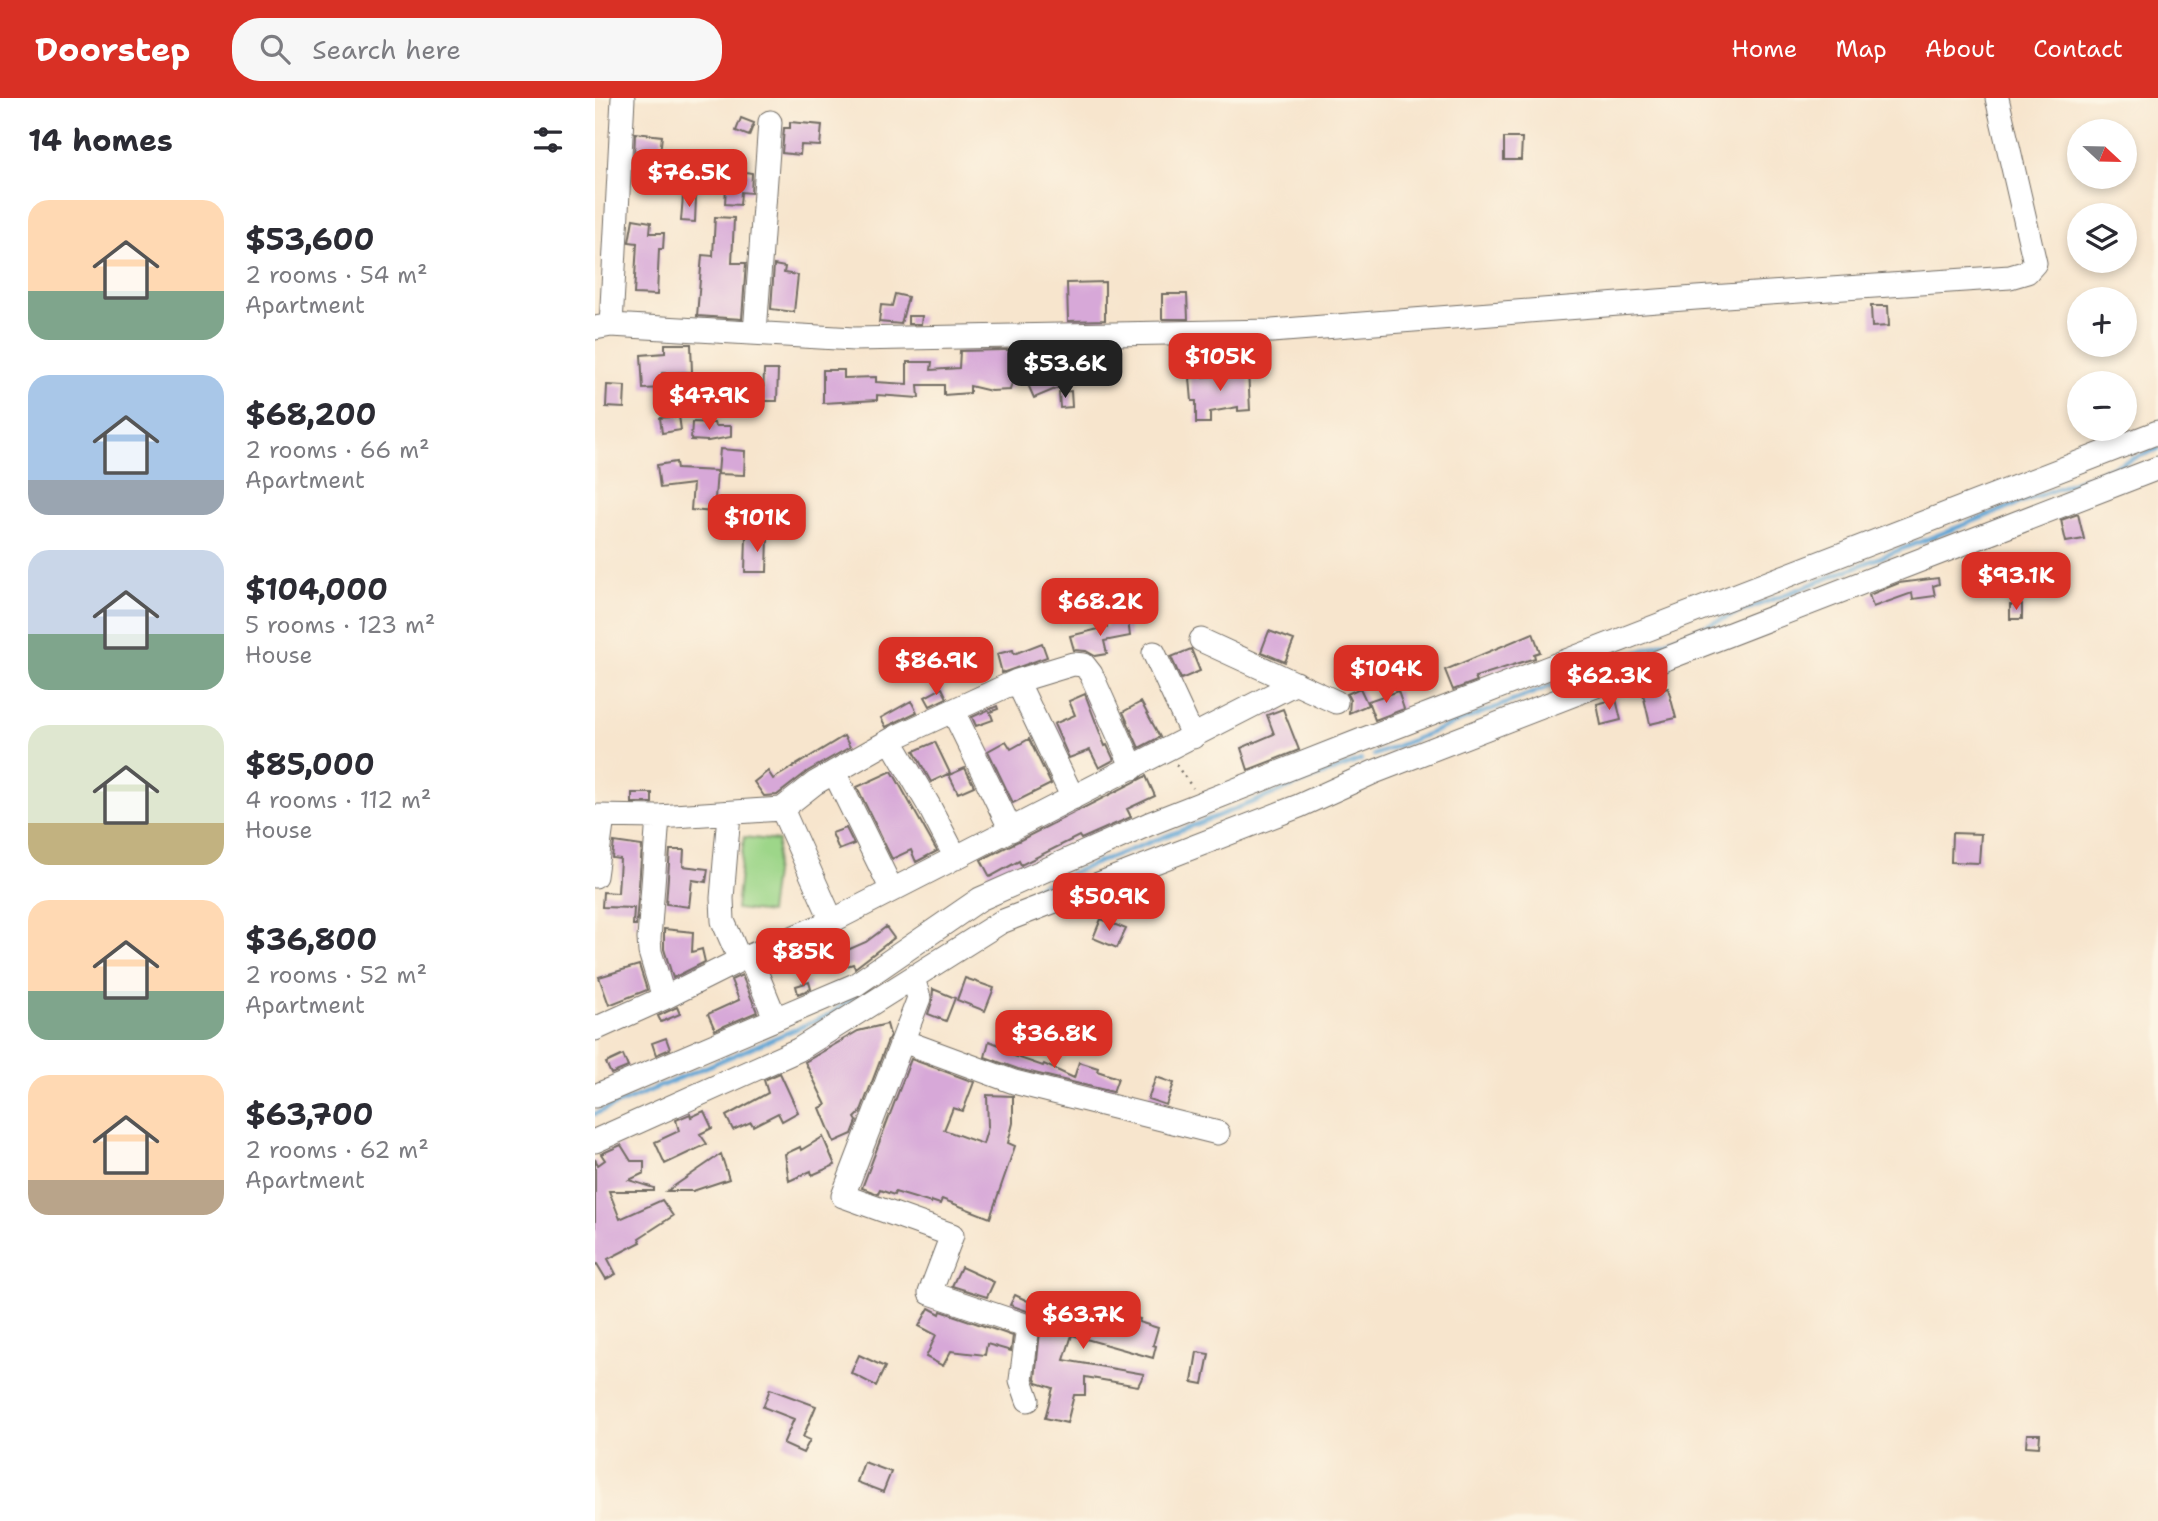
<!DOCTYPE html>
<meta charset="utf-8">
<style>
:root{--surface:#fff;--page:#f7f7f7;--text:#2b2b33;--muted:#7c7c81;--accent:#d93025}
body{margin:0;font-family:"Shantell Sans",sans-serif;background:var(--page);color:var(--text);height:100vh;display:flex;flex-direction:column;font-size:26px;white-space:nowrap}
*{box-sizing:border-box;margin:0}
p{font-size:23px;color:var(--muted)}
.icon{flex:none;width:38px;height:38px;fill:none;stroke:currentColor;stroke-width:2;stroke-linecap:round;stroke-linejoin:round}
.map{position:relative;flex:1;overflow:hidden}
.sheet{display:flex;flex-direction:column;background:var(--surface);width:595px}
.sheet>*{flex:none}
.needle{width:46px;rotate:112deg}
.controls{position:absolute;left:1472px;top:21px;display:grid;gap:14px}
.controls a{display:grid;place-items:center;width:70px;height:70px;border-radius:50%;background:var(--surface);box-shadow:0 4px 10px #0003;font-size:35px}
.price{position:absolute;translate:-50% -60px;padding:0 16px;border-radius:14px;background:var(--accent);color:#fff;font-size:23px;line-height:46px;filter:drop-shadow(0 2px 4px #0008)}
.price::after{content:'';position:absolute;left:50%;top:42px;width:21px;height:16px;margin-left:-10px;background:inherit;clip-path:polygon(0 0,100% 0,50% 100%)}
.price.active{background:#222;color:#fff}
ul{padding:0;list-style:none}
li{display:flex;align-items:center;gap:21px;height:175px;padding:0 28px}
li span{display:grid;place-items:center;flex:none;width:196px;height:140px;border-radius:21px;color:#555}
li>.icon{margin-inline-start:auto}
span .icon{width:84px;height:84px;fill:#fffc;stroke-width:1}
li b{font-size:30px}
h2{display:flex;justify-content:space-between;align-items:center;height:84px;padding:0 28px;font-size:30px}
header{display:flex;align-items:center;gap:42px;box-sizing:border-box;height:98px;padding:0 35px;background:var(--accent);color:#fff}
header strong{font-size:33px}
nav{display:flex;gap:38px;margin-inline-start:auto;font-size:24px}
.search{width:490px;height:63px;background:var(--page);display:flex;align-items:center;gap:18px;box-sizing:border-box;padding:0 24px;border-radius:28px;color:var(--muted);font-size:26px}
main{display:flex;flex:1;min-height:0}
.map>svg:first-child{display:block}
.green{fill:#9dd689;stroke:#64805a;stroke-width:2}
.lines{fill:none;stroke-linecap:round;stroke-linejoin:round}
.stream{stroke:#5fa5d5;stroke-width:4.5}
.building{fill:#d7a8d8}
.minor-casing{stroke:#726c64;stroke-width:25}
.path{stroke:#726c64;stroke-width:2.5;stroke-dasharray:2 5;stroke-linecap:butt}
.minor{stroke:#fff;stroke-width:23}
</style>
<header>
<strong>Doorstep</strong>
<div class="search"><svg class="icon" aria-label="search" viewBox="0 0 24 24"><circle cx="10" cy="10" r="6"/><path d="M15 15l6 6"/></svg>Search here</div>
<nav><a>Home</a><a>Map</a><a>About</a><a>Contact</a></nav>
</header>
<main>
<section class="sheet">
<h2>14 homes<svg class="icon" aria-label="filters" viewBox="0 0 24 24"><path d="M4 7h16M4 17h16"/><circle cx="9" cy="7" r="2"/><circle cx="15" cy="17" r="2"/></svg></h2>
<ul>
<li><span style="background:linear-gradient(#ffd9b3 65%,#7fa58c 0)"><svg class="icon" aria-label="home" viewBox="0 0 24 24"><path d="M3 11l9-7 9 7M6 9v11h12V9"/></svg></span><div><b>$53,600</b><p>2 rooms · 54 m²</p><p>Apartment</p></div></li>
<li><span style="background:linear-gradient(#a9c7e8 75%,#9aa5b1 0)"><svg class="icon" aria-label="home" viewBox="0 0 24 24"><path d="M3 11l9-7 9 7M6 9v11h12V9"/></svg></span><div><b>$68,200</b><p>2 rooms · 66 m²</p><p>Apartment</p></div></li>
<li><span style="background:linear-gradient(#c9d6e8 60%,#7fa58c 0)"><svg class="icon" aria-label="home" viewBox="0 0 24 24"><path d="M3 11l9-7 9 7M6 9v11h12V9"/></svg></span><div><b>$104,000</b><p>5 rooms · 123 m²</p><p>House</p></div></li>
<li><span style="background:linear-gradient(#dfe7d0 70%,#c2b280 0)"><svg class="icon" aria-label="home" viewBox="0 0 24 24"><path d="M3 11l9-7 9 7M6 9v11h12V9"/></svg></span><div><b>$85,000</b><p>4 rooms · 112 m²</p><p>House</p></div></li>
<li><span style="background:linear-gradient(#ffd9b3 65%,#7fa58c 0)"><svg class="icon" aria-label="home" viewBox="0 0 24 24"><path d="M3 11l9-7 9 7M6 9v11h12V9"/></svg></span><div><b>$36,800</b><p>2 rooms · 52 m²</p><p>Apartment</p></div></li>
<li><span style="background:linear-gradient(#ffd9b3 75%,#b9a48a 0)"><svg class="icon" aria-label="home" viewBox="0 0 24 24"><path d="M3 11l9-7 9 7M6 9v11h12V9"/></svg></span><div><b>$63,700</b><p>2 rooms · 62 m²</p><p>Apartment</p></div></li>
</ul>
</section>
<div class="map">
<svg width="1563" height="1423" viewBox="0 0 1563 1423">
<rect width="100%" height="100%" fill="#fcf5e5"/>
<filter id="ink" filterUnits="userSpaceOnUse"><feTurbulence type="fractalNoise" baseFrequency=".0143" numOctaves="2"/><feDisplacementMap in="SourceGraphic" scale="14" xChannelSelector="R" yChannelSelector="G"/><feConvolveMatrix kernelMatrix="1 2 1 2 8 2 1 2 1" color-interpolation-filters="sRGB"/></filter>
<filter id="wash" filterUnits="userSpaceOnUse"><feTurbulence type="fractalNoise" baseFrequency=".00686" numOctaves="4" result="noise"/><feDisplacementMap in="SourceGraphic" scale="28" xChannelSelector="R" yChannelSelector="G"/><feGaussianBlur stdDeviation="1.57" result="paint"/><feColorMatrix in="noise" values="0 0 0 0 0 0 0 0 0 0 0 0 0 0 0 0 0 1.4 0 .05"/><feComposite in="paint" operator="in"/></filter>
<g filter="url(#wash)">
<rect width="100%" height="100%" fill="#f7e5cd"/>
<!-- green -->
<path class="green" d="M149,739L183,743L174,815L141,811Z"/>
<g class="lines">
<!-- stream -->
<path class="stream" d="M779,657L1563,351
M440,789L766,662
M0,1016L234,917L260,898"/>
</g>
<g id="blocks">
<!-- building -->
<path class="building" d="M146,20L159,25L154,38L141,33Z
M195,24L227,27L225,48L206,47L205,57L187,55L189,30H195Z
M40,35L67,38L64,64L39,61Z
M909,40H927L926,62H909Z
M132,71L157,75L156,95L146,94L145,107L130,106Z
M88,98L101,99L100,124L86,123Z
M120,119L139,120L137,165H151L147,221L102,218L107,157L118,158Z
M38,121L56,124L55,135H69L68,151H64L62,197L39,196L42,145L34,144Z
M179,167L190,169L189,175L203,177L199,214L176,211Z
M510,184V222L473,223L472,185Z
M300,196L313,199L306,226L284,224L286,207L297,208Z
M567,196H592L593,221H567Z
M1276,208H1293L1294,228L1277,229Z
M313,218H327L326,226H313Z
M70,246H96L97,274L67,275L68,290L48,291L46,257L70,255Z
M451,251L452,275L462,270L470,287L439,300L423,264L415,292L396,293L375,288V295L349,297V287H323L324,300L282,297V302L228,305V272H249V280L281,279V284L312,286V264H337L336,272L364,270L365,253Z
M169,272H183L182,303H168Z
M653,272L655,312L643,313V309L615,314V325H601V303H597L595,280L619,278V274Z
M12,287L30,288L29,310L11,309Z
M476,293L477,309L465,310L464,294Z
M84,318L86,332L67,335L65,320Z
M97,324L119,325L120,328H136V339L113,343L96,342Z
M125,351L150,353L149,377L123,376Z
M81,364L82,371L122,373L119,414L96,412L98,386L65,390L62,367Z
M1483,416L1489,441L1471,444L1466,422Z
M151,438H173L172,474H150Z
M1454,470L1470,472L1467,491L1452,488Z
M1343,480L1344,486L1338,488L1340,498L1318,501L1317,495L1278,509L1274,497L1304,485Z
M1415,507H1427V521H1415Z
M533,522L535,538L509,543L512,556L500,558L491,553L479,552L475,538L512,529V525Z
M674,533L699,542L690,564L666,554Z
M938,535L945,554L939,556L940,560L880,579L882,583L858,592L850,572Z
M447,545L452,559L407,575L402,556L418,552L419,556Z
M596,551L605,573L586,581L576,559Z
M347,590L352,600L335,608L330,599Z
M765,590L773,607L754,615L755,602L752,596Z
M1073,590L1081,620L1055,626L1048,596Z
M803,593L809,611L780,622L773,603Z
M490,596L510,648L512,647L519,662L504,670L495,652L474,660L459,626L480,617L474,603Z
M1021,601L1026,622L1006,627L1002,606Z
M316,603L322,614L291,629L286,620Z
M546,604L565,639L544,650L528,614Z
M402,608L403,611L395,614L398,622L381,628L377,619Z
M688,611L704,652L653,672L646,650L679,636L672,617Z
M249,638L255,649L213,673L182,697L169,698L159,684L173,673L178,681Z
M434,641L456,686L418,705L393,653L411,643L416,651Z
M340,644L355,675L336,684L319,653Z
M370,670L379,688L363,695L354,677Z
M297,673L342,753L321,764L316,752L297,761L262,689Z
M551,678L560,698L532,711L536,719L486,741L484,738L426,767L424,763L395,779L386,762Z
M37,695H57V705H37Z
M251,730L259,746L244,752L237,735Z
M1357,735L1386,736L1384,765L1356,764Z
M19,744L47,748L41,827H38L39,810L7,809L8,794L23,795L25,761L17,760Z
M75,752H89L88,768L113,771L111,784L97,782L94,809L71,806Z
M506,821L531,831L522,850L498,840Z
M291,829L299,840L260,870L258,866L246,870L241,857L271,844Z
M69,831L98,834L97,854L107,851L110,864L78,880L69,851Z
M44,867L52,892L14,907L4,879Z
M147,877L162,914L120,932L113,916L144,902L136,882Z
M370,880L399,890L390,913L362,902Z
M214,884L216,891L203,896L201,888Z
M338,891L360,900L351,923L333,916L337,904Z
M82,909L85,916L66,924L63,918Z
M292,926L295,937L265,1015L260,1020L262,1023L257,1036L239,1044L225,1010L231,1007L210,964L263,933Z
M71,940L75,951L61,957L57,945Z
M394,943L412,950L410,955L448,968L449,966L479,980L484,964L503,970L502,973L523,980L518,994L423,971L390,959Z
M28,957L33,969L16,976L11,965Z
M316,961L379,984L368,1013L358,1010L349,1032L388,1046L393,1029L392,997L418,998V1025L413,1045L420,1048L395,1120L347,1101L345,1106L336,1103V1105L300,1094L299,1097L285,1092L283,1096L267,1090Z
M185,975L203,1014L187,1023L183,1015L158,1028L156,1024L138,1032L131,1018L173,995L169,982Z
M561,979L579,985L571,1007L553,1001Z
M109,1013L117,1030L105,1036L112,1046L70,1066L60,1044L84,1033L81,1022L95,1016L96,1019Z
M228,1039L240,1067L217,1077L216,1073L194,1083L190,1056L205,1049L206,1052Z
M26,1047L36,1063H49V1075L34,1082L59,1090V1093H14L25,1121L67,1102L78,1118L44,1140L46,1144L13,1161L21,1176L11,1181L2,1166L0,1167V1061L3,1067L10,1062L6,1056Z
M126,1056L134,1081L98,1093H72Z
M366,1169L399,1184L392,1199L357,1188Z
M420,1197L437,1205L436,1207L462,1218L466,1206L500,1219L503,1211L545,1221L544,1224L563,1230L558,1247L561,1248L558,1260L477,1237L469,1262L549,1276L543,1288L490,1279V1297H479L472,1325L450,1320L458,1290L442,1285L440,1281L446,1224L438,1215L415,1207Z
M334,1210L345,1216L346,1213L418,1238L416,1253L392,1246L390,1257L356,1253L348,1268L331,1259L341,1237L324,1228Z
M602,1254L614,1256L608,1286L597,1284Z
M264,1257L290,1269L281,1288L256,1275Z
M175,1291L221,1308L208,1339L215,1342L208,1355L188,1346L199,1321L168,1309Z
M1432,1336H1445L1444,1349L1431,1348Z
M269,1364L296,1374L288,1394L262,1384Z"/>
</g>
</g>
<g filter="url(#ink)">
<use href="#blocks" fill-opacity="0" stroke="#726c64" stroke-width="2"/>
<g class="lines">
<!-- minor casing -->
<g class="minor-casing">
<path id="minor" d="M16,227L28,0
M0,230L16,227L259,241L677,233L1101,200L1415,179L1432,174L1440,165L1402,0
M160,235L175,24
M606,542L741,604
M559,555L598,639
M422,583L478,566L489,567L496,576L538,670
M358,613L416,732
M296,643L333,706L361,760
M239,674L297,792
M187,711L237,823
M134,716L127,800L128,823L145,862
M0,718L63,719L187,711L220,685L303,638L422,583L478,700
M63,719L54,841L55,854L69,900
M0,778L8,719
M155,859L180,920
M318,880L324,900L248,1098L357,1137L335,1195L433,1228L426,1282L433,1302
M0,931L69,900L145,862L237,823L701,585
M308,943L419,984L623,1035
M0,998L260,887L385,801L554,726L767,642L1563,334
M0,1043L203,952L406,824L704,708L779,674L1563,370"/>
</g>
<!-- path -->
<path class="path" d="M581,667L598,690"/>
<!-- minor -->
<use href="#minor" class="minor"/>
</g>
</g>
</svg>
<div class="controls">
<a><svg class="needle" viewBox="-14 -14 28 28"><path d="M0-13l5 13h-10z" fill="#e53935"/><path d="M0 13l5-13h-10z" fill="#7c7c81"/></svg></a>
<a><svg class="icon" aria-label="layers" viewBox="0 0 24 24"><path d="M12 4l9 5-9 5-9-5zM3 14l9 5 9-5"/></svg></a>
<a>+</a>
<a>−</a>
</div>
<b class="price" style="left:94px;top:111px">$76.5K</b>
<b class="price" style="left:625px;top:295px">$105K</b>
<b class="price active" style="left:470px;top:302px">$53.6K</b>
<b class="price" style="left:114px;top:334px">$47.9K</b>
<b class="price" style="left:162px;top:456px">$101K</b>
<b class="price" style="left:1421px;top:514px">$93.1K</b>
<b class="price" style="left:505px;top:540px">$68.2K</b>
<b class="price" style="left:341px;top:599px">$86.9K</b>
<b class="price" style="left:791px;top:607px">$104K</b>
<b class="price" style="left:1014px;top:614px">$62.3K</b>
<b class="price" style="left:514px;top:835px">$50.9K</b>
<b class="price" style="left:208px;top:890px">$85K</b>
<b class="price" style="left:459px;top:972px">$36.8K</b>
<b class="price" style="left:488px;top:1253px">$63.7K</b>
</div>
</main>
